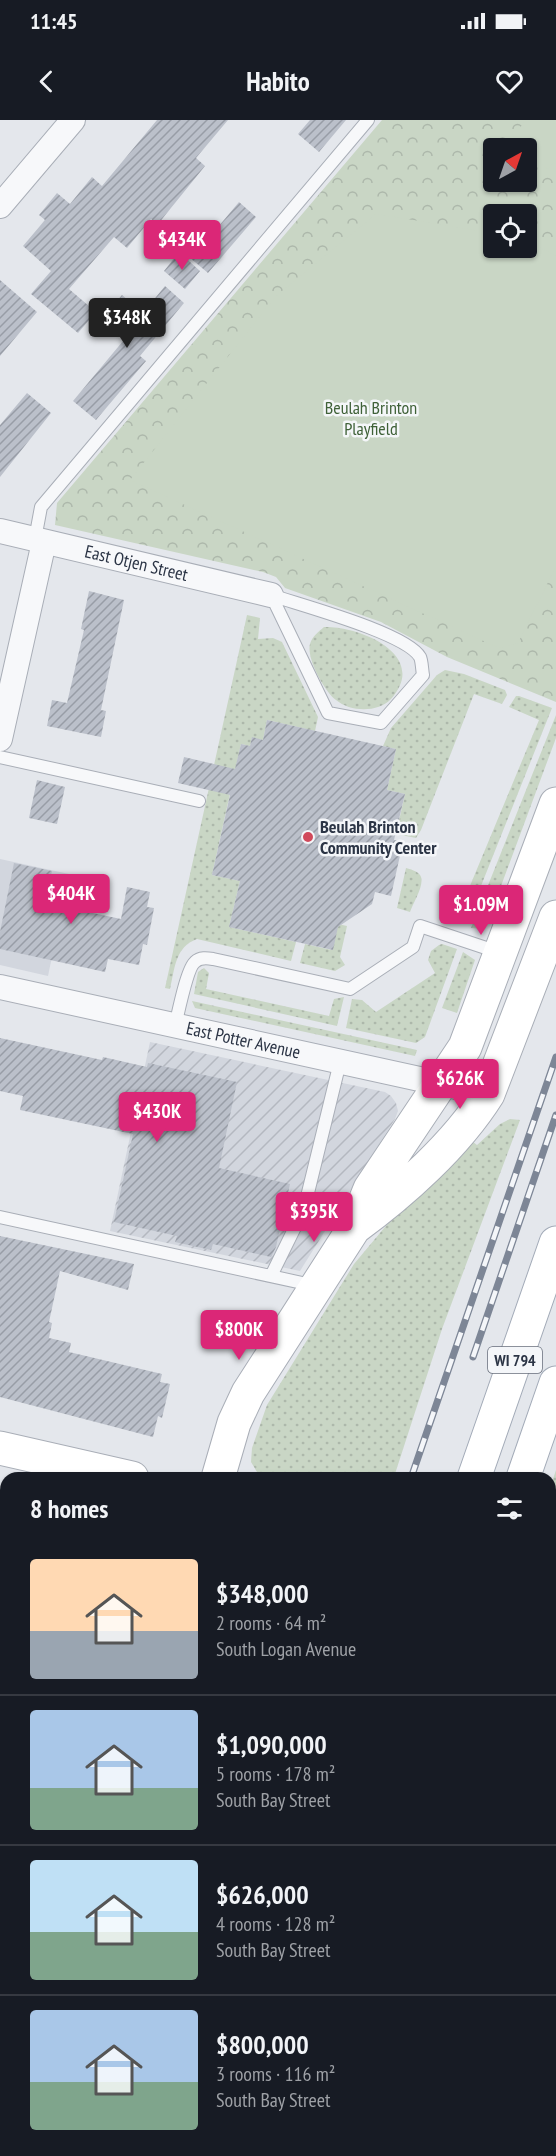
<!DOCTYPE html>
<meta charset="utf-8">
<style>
:root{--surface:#171b24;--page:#242831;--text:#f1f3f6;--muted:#9ea1a6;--line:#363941;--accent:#db2777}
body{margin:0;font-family:"PT Sans Narrow",sans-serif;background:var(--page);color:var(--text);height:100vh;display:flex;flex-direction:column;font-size:22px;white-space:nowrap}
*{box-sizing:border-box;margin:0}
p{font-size:20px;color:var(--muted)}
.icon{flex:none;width:33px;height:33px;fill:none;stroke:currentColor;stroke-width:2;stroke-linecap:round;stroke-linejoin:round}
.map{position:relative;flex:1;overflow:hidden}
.details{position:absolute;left:0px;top:1352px;width:556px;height:686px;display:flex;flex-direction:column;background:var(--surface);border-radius:18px 18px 0 0;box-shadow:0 2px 4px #0004}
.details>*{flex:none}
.needle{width:39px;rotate:40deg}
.buttons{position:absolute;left:483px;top:18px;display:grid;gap:12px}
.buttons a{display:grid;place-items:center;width:54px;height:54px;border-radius:6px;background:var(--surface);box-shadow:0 2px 4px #0004;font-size:30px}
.price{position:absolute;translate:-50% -51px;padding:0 14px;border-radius:6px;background:var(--accent);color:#fff;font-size:20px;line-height:39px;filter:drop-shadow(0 2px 3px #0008)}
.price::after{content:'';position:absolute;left:50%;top:36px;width:18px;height:14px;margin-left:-9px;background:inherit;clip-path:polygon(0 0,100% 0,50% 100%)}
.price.current{background:#222;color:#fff}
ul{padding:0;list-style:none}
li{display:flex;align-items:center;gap:18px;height:150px;padding:0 30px}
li+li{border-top:2px solid var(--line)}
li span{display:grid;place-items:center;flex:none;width:168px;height:120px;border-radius:6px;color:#555}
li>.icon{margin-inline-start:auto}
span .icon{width:72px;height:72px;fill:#fffc;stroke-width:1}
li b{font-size:26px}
h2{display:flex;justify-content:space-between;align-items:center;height:72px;padding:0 30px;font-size:26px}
.status{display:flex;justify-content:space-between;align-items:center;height:42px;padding:0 30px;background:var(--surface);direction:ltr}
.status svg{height:16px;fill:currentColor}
header{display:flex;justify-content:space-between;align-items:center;height:78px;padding:0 30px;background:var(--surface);font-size:27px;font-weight:600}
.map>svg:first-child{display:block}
.built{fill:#d2d6de}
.industrial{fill:url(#industrial-furrows)}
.grass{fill:url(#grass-dots)}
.park{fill:url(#park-crowns);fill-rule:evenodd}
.pitch{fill:#c9d6c5}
.building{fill:url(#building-hatch)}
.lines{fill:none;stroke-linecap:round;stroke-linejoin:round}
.service-casing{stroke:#a9aeb7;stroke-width:14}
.minor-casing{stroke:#a9aeb7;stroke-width:26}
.secondary-casing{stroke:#a9aeb7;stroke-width:35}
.primary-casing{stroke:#a3abb8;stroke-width:35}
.service{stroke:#f7f8fa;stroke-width:12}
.minor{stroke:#f7f8fa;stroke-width:24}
.secondary{stroke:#fff;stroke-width:33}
.primary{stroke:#fff;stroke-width:33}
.rail-casing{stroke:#7d8696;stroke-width:7}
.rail{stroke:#f4f6f9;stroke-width:4.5;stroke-dasharray:14;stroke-linecap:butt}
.poi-dot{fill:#d1495b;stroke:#f4f6f9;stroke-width:2}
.labels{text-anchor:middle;stroke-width:5;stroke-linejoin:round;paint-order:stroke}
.shield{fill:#f4f6f9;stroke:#676e7b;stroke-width:1.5}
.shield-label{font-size:16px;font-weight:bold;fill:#2b3445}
.park-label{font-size:18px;fill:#3f6138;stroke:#f4f6f9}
.street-label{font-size:18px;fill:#2b3445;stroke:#f4f6f9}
.poi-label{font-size:18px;font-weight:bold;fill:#2b3445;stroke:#f4f6f9;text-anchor:start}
</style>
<div class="status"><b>11:45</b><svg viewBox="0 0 49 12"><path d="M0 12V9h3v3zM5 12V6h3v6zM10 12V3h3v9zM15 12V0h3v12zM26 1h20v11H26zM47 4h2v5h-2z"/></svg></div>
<header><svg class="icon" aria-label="back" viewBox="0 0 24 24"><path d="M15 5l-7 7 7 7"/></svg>Habito<svg class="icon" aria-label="heart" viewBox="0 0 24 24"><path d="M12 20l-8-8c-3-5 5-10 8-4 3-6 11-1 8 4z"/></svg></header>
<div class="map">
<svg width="556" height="2036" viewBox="0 0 556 2036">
<defs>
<pattern id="industrial-furrows" width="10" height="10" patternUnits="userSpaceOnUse" patternTransform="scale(1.5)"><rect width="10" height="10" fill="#d2d6de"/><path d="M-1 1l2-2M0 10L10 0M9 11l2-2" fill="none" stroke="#b4b8c0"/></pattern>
<pattern id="grass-dots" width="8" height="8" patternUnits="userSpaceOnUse" patternTransform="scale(1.5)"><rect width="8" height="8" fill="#c9d6c5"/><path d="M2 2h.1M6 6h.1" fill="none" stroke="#adb8ab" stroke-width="1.8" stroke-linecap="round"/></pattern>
<pattern id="park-crowns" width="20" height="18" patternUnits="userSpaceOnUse" patternTransform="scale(1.5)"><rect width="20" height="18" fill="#c9d6c5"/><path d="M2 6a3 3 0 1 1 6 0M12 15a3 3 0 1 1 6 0" fill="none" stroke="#adb8ab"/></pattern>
<pattern id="building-hatch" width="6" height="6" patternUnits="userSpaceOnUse" patternTransform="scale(1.5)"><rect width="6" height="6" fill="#bbc0ca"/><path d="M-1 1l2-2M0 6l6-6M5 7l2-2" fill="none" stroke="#989da6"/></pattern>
</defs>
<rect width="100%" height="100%" fill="#e4e7ec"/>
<!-- built -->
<path class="built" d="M0,739L69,754L48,856L0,845Z"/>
<!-- industrial -->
<path class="industrial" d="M150,922L385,972L391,976L396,983L398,991L395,999L300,1151L110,1111Z"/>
<!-- grass -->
<path class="grass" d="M247,495L260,498L258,519L273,518L282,522L318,597L315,611L267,600L263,620L252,618L250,626L241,624L212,755L240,761L229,807L296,822L291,841L197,819C175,827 175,848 170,869L165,868Z
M324,507C360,506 430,535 391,579C378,593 350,592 336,580C325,572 306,538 310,524C312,517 318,512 324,507Z
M445,550L464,554L505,570L507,575L502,584L474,574L421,710L416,718L396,714L405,674L387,670L396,629L383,626L391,608L437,555Z
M516,576H519L552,588L469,796L448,788L443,785L450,782L462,785L539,600L509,587Z
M556,595V618L485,809L471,808Z
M406,748C410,749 417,751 420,755C426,763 413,783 410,792L397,788Z
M338,804L347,806L340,837L345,845L335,851L300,843L305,824L332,830Z
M442,824L457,829L425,917L416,923L346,908L352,879L362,880L376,892L435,853L428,840L431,831L439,825Z
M463,832L475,840L457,893L442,888Z
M204,848L209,853L206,869L329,896L334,879L344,877L337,906L194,874L198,852Z
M192,881L417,930L415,936L195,888Z
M510,999L520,1000L442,1209L394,1357H260L251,1342L252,1328L267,1285L354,1144L390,1101L473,1022L477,1025L500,1004Z
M556,1350V1406L551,1405V1365Z"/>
<!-- park -->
<path class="park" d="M382,0H556V582L447,537L381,502L285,468L276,457L263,452L55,405L57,383ZM494,28H526V62H494ZM494,94H526V128H494Z
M551,1459L556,1461V1895L554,1912L556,1918V2036H318L320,2031H550Z"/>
<!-- pitch -->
<path class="pitch" d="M526,0H556V39L548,49L527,32L526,28H522L511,19Z
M376,94L493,113L494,128H526L527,121L556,136V446L518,523L499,528L130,360L276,176Z
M551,1999H556V2036H358L359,2031H550Z"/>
<!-- building -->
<path class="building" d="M157,0H228L196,38L205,46L158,104L151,99L127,128L114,117L69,169L96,192L78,213L31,174L51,151L23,126L45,100L39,95L57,73L70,84L92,57L102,66Z
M310,0H346L319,32L298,14Z
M239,82L256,97L208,153L189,137L206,117L208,119Z
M179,132L200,151L185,169L164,151Z
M0,160L37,192L0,236Z
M165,166L184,183L140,236L146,241L96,300L73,281L128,215L105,195L122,175L143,193Z
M27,273L51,293L0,357V305Z
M89,471L124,480L101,590L106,591L101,617L47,606L52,580L67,583L84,510L81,509Z
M267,600L396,629L387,670L405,674L394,720L403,722L391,776L375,772L372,784L338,807L333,830L229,807L240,761L212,755L230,675L178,663L184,637L235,649L241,624L250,626L252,617L263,620Z
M37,660L65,667L57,704L29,698Z
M14,743L52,751L45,783L121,799L127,767L150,772L147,787L154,788L147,825L143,824L139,845L108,839L105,852L0,829V812Z
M0,918L102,940L103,937L147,947L148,943L237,962L219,1048L290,1064L276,1127L271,1137L213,1124L211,1130L175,1122L177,1116L114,1102L133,1014L20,990L23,976L0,971Z
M0,1116L134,1144L128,1170L60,1151L49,1202L52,1203L49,1218L71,1223L69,1232L162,1254L160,1262L170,1264L162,1298L158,1296L153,1317L0,1277Z"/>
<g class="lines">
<!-- service casing -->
<g class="service-casing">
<path id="service" d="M35,419L41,387L368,0
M271,475C300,485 406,513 420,537C422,541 422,550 423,555L381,603L328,593Z
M0,637L199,681
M175,906C178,894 187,848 195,842C200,837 207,838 213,839L350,869L413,827L420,806L498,832
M0,1097L316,1166
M271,1156L304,1089L340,942
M0,1558L6,1559
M0,2019L6,2020
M54,2031L77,2036
M124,2036L129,2031"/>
</g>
<!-- minor casing -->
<g class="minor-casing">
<g id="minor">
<path d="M0,86L73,0"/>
<path id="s1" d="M0,411L271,475"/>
<path d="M0,619L44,422"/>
<path id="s2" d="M0,867L488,974"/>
<path d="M0,1788L6,1789"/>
</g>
</g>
<!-- secondary casing -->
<g class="secondary-casing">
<path id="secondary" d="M354,1108C402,1073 456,1025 488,974L556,797
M0,1328L132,1358
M218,1358L234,1303L248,1273L354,1108L370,1069L465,927L556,684
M550,1441L556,1442"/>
</g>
<!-- primary casing -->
<g class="primary-casing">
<path id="primary" d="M474,1358L556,1123
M523,1358L556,1263
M240,2036L242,2031
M291,2036L293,2031"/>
</g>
<!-- service -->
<use href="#service" class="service"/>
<!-- minor -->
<use href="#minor" class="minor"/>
<!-- secondary -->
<use href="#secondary" class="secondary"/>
<!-- primary -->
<use href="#primary" class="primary"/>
<!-- rail casing -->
<g class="rail-casing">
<path id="rail" d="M473,1237L556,995
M411,1358L556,937
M177,2036L179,2031"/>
</g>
<!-- rail -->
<use href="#rail" class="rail"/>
</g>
<!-- markers -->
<circle class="poi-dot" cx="308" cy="717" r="6"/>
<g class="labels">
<!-- shield labels -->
<rect class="shield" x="488" y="1227" width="54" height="26" rx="4.5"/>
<g class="shield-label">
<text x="515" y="1246">WI 794</text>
</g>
<!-- park labels -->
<g class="park-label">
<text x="371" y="294">Beulah Brinton<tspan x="371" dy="21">Playfield</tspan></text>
</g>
<!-- street labels -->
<g class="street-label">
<text dy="6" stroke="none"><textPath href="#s1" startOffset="140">East Otjen Street</textPath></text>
<text dy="6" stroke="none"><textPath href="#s2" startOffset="249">East Potter Avenue</textPath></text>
</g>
<!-- poi labels -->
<g class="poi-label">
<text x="320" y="713">Beulah Brinton<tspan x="320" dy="21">Community Center</tspan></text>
</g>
</g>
</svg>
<div class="buttons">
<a><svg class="needle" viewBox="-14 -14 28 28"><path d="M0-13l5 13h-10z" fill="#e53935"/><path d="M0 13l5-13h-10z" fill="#9ea1a6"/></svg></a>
<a><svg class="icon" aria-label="locate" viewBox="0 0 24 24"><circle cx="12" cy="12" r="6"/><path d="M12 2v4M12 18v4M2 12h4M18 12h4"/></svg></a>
</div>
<b class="price" style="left:182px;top:151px">$434K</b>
<b class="price current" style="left:127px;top:229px">$348K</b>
<b class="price" style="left:71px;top:805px">$404K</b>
<b class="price" style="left:481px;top:816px">$1.09M</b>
<b class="price" style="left:460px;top:990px">$626K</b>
<b class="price" style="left:157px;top:1023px">$430K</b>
<b class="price" style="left:314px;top:1123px">$395K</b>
<b class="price" style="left:239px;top:1241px">$800K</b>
<section class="details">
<h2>8 homes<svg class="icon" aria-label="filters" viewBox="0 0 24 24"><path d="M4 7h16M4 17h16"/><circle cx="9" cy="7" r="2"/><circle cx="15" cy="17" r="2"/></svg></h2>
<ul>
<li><span style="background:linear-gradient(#ffd9b3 60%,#9aa5b1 0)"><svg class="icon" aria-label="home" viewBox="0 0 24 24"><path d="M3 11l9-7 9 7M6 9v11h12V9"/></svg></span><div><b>$348,000</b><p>2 rooms · 64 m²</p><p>South Logan Avenue</p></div></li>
<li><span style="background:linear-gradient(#a9c7e8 65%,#7fa58c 0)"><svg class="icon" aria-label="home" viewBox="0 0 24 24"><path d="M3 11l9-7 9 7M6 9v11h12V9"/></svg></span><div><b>$1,090,000</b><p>5 rooms · 178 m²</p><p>South Bay Street</p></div></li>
<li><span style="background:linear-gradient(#bfe0f5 60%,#7fa58c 0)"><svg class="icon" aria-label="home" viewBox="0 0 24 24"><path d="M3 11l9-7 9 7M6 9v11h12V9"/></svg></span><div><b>$626,000</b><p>4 rooms · 128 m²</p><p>South Bay Street</p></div></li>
<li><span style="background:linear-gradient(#a9c7e8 60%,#7fa58c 0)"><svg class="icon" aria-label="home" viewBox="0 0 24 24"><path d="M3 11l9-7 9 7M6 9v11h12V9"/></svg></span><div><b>$800,000</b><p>3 rooms · 116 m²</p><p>South Bay Street</p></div></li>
</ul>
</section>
</div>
